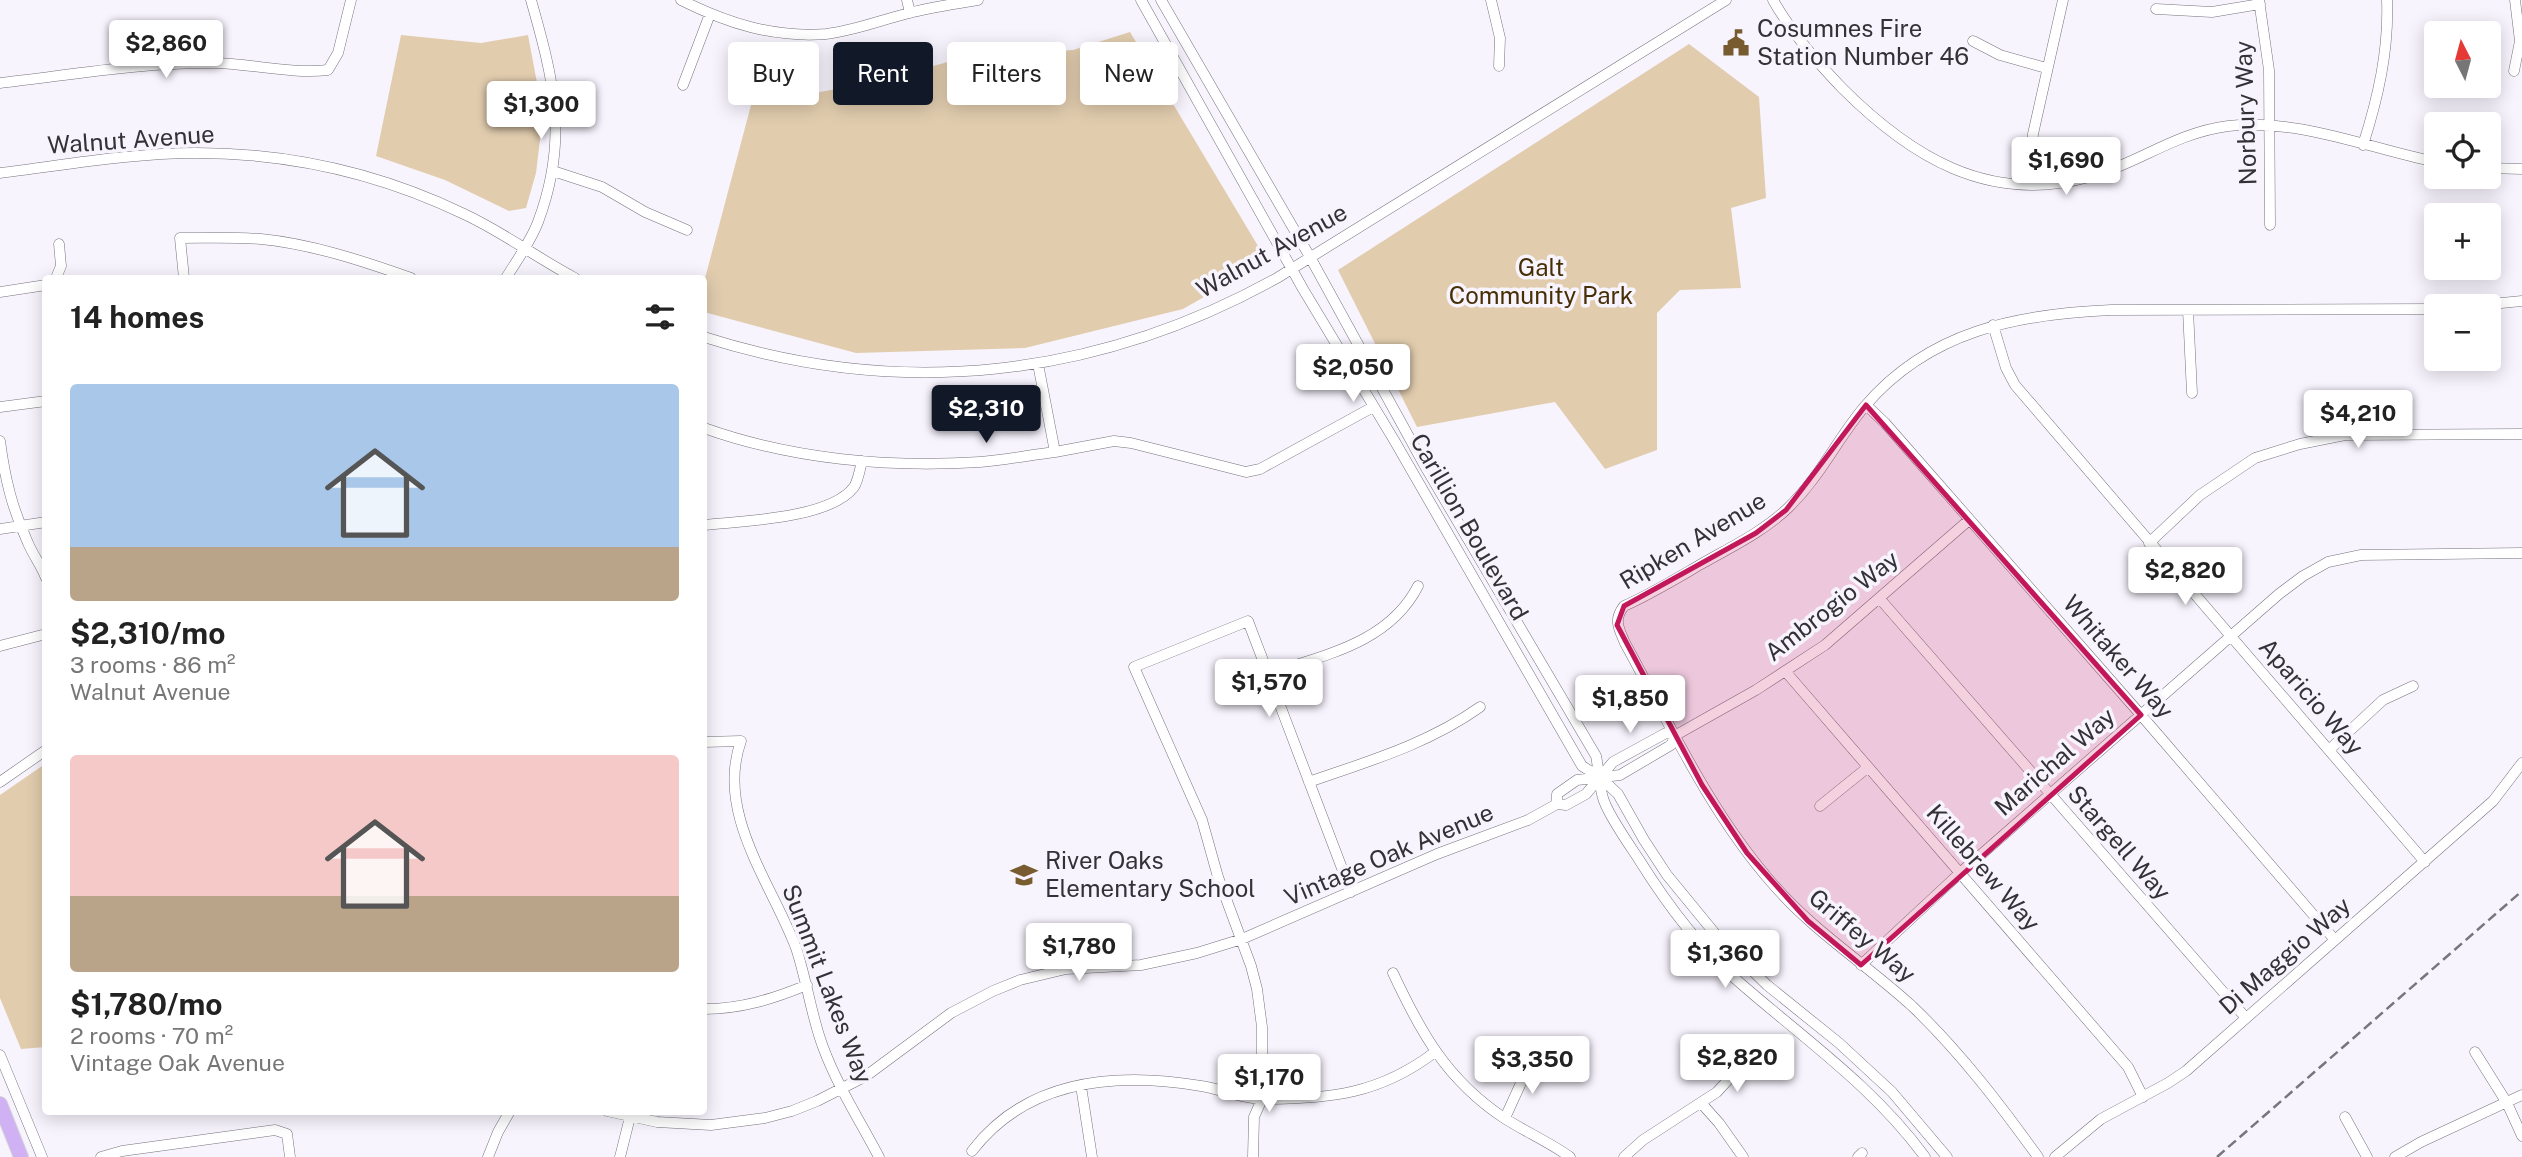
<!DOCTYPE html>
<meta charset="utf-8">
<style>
:root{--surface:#fff;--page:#f6f6f6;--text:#222;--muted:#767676;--accent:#111827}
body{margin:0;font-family:"Public Sans",sans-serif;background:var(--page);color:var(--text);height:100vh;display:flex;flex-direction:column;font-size:26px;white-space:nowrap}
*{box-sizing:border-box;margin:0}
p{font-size:23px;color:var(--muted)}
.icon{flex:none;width:38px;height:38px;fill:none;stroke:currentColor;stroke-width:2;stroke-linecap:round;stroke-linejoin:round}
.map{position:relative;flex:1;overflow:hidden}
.side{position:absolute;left:42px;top:275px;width:665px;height:840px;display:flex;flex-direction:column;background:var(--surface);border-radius:7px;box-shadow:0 4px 18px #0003}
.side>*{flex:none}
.top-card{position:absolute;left:728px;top:42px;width:665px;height:63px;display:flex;gap:14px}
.needle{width:46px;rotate:354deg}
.tools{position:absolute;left:2424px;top:21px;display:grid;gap:14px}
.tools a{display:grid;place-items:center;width:77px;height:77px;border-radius:7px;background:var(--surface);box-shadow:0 4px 18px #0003;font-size:35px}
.price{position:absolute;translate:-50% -60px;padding:0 16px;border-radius:7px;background:#fff;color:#222;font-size:23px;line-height:46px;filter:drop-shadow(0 2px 4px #0008)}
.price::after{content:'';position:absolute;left:50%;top:42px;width:21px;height:16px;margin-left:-10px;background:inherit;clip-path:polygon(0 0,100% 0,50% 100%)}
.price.on{background:var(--accent);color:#fff}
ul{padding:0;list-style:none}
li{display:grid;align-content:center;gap:14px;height:371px;padding:0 28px}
li span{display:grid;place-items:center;height:217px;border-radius:7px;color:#555}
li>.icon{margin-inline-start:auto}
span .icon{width:126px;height:126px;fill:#fffc;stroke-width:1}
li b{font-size:30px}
h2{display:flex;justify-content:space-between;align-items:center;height:84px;padding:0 28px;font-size:30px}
.chip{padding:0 24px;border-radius:7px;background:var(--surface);box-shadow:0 4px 18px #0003;font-size:24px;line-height:63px}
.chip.on{background:var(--accent);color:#fff}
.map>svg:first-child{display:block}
.green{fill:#e1ccae}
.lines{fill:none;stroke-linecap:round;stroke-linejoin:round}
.minor-casing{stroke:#76727c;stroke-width:11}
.highway-casing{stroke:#d6d6d7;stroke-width:16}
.minor{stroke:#fff;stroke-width:10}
.highway{stroke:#cfb1f4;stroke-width:14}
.rail{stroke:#78757b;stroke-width:2.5;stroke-dasharray:10 5;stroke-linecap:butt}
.marked{fill:#c2185b;fill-opacity:0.2;stroke:#c2185b;stroke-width:5;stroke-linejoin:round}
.labels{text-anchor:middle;stroke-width:7;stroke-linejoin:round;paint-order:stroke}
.poi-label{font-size:24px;fill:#343236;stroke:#f8f4fe;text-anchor:start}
.street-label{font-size:24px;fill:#343236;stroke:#f8f4fe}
.park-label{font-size:24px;fill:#472f05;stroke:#f8f4fe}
</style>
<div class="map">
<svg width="2522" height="1157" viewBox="0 0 2522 1157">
<rect width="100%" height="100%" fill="#f8f4fe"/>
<!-- green -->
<path class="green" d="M1130,32L1267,261L1183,309L1025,348L856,353L704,312V282L754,94L775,100L876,82L969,56L1073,50Z
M401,35L481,43L528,35L543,115L536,173L526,208L509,211L445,180L376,156Z
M1689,44L1759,97L1766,198L1731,208L1741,288L1680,290L1657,313V450L1605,469L1555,402L1417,427L1338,270Z
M45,764V1047L21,1049L0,998V795Z"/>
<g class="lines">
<!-- minor casing -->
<g class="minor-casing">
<path id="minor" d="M681,0C727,23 773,38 826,34C854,31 881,20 909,13C931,7 955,4 978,0
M907,0L910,13
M1141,0L1303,289L1394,440L1582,766L1600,777L1618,794L1644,840L1667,875L1717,936L1767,985L1839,1043L1892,1092L1947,1157
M1161,0L1310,257L1426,468L1596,756C1599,770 1599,785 1603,798C1607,813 1628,843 1638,858C1666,903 1698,947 1739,982C1803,1038 1874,1087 1925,1157
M1491,0L1500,38L1499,66
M1773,0C1791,32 1817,62 1842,88C1910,156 1988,205 2089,177C2138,164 2174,133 2228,126C2299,118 2367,148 2436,162
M2259,0L2269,70L2270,225
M2156,9L2212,12L2260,4
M1973,41L2000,55L2046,68
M2514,71L2520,41L2515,0
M0,83C71,75 143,62 215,63C252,64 291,74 328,70L338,53L351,0
M683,85L710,14
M2363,145C2378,98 2389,50 2387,0
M2488,168L2522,169
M553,171L602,187L645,212L687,230
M0,173C65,165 131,153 196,153C289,153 381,174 464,214C503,232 537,258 575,278
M2029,185L2033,134L2063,0
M56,278L61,266L59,244
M184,278L180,238C207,238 234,237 261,239C312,244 363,261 411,278
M506,278C517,260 531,241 538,222C569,139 554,81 531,0
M0,292L46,285
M2471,306L2522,301
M2188,310L2192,393
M1993,325L2006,368L2015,385L2425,862
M704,337C901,400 1097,378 1277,278L1726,0
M1866,405L1885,423L2141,715L2335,940
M0,407L46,401
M704,428C791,459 888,468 980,462C1005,460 1030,455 1055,452L1038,364
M0,441C5,479 12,508 28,543C33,555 41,565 46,578
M1055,452L1114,441L1131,443L1246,472L1260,469L1373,407
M704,525C741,521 830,519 854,487C858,481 860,469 862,461
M0,529L46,522
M2149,543L2200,495L2255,458L2300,444L2345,435L2522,434
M1880,599L2246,1018
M0,646L46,634
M1785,671L2128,1067L2143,1097
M1268,674C1324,655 1389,643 1418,586
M704,742L741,741C715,813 772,884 796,948C807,981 811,1015 823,1047C837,1085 860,1121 879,1157
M2330,749L2383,700L2413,686
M0,782L46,750
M1309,782C1369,761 1428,744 1480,707
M1557,804V794L1577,780L1620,775L1671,745L1676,735L1756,690L1825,645L1969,520
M1820,806L1867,768
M1861,965L1960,873L2279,594L2303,576L2328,562L2361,555L2522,553
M1393,973C1421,1033 1447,1080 1504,1118C1526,1132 1549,1142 1570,1157
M704,1009C741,1009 773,999 807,985
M2475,1052L2507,1103L2522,1136
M0,1055L42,1157
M1081,1086L1092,1157
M1702,1104L1719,1123L1743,1157
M607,1111L657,1122L711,1125L765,1118L792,1111L817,1101L866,1076L951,1013L993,991L1020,980L1066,969L1141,965L1197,953L1242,939L1437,854L1528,820L1557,804L1566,805L1586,794L1613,762L1666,733L1676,735
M2345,1117L2367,1157
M1505,1118L1531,1061
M972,1151C1027,1079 1117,1072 1201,1086C1221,1089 1243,1099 1264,1099C1330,1099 1380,1094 1435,1052
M101,1157L122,1151L275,1130L287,1134L290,1157
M488,1157L498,1132L510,1111
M620,1157L630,1117
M1253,1157L1254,1117L1262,1099V1027L1257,989L1251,966L1218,877L1202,820L1134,667L1248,621L1351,892
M1624,1157L1643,1140L1717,1092L1748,1058
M1858,1157L1862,1153
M2038,1157C1999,1103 1960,1052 1912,1006C1866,964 1813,931 1772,883C1710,812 1670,725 1625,643C1619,629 1613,620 1624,606C1651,594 1677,578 1703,563C1733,546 1764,531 1788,508C1821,476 1837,439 1865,406C1929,331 2017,314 2111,310L2436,309
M2055,1157L2101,1119L2168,1083L2186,1071L2493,801L2522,763
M2395,1157L2421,1142L2522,1095"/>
</g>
<!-- highway casing -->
<g class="highway-casing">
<path id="highway" d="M0,1104L21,1157"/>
</g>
<!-- minor -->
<use href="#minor" class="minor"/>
<!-- highway -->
<use href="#highway" class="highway"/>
<!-- rail -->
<path class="rail" d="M2217,1157L2522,891"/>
</g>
<!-- marked area -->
<path class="marked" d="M1866,405L2141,715L1861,965L1808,921L1747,853L1702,785L1617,625L1624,606L1756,533L1786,510Z"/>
<!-- icons -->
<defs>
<g id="civic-bare" transform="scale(2.1)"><path d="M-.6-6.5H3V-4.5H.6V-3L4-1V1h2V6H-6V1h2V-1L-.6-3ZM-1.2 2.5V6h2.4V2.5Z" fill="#785b2f" stroke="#f8f4fe" stroke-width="2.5" paint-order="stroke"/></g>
<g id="school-bare" transform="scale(2.1)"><path d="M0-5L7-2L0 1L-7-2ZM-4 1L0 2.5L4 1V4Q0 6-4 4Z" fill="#785b2f" stroke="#f8f4fe" stroke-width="2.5" paint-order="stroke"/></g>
</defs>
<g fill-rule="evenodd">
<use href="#civic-bare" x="1736" y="43"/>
<use href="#school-bare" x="1024" y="875"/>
</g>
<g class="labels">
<!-- poi labels -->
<g class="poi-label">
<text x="1757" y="37">Cosumnes Fire<tspan x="1757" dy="28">Station Number 46</tspan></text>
<text x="1045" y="869">River Oaks<tspan x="1045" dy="28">Elementary School</tspan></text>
</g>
<!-- street labels -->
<g class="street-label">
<text transform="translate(2246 113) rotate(-92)" y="8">Norbury Way</text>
<text transform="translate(131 140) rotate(-4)" y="8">Walnut Avenue</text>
<text transform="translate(1272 251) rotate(-29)" y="8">Walnut Avenue</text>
<text transform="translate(1469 527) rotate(60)" y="8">Carillion Boulevard</text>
<text transform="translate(1693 541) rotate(-31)" y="8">Ripken Avenue</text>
<text transform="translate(1832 606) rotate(-38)" y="8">Ambrogio Way</text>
<text transform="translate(2118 657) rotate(49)" y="8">Whitaker Way</text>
<text transform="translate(2311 697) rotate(49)" y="8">Aparicio Way</text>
<text transform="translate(2055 762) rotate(-41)" y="8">Marichal Way</text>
<text transform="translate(2119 843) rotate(49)" y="8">Stargell Way</text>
<text transform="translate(1389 855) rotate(-23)" y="8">Vintage Oak Avenue</text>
<text transform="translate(1983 868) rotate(49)" y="8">Killebrew Way</text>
<text transform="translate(1862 936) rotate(40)" y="8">Griffey Way</text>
<text transform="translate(2285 956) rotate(-41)" y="8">Di Maggio Way</text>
<text transform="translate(827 984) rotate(69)" y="8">Summit Lakes Way</text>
</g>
<!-- park labels -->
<g class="park-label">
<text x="1541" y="276">Galt<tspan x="1541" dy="28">Community Park</tspan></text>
</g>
</g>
</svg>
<div class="tools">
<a><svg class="needle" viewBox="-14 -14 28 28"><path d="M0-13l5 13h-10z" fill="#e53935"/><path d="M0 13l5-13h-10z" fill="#767676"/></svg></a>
<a><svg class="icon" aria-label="locate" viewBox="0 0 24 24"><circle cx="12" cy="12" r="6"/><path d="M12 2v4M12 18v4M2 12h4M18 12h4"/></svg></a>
<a>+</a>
<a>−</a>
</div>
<b class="price" style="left:166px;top:80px">$2,860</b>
<b class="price" style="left:541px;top:141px">$1,300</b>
<b class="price" style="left:2066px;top:197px">$1,690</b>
<b class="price" style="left:1353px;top:404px">$2,050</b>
<b class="price on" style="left:986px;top:445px">$2,310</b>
<b class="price" style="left:2358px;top:450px">$4,210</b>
<b class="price" style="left:2185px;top:607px">$2,820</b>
<b class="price" style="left:1269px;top:719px">$1,570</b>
<b class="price" style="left:1630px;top:735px">$1,850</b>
<b class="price" style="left:1079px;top:983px">$1,780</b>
<b class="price" style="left:1725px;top:990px">$1,360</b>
<b class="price" style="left:1737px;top:1094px">$2,820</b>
<b class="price" style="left:1532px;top:1096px">$3,350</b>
<b class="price" style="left:1269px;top:1114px">$1,170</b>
<div class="top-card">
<a class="chip">Buy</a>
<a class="chip on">Rent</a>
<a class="chip">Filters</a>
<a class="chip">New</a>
</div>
<section class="side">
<h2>14 homes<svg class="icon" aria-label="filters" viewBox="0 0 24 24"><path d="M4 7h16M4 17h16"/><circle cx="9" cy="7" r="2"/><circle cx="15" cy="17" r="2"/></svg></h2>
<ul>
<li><span style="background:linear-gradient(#a9c7e8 75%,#b9a48a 0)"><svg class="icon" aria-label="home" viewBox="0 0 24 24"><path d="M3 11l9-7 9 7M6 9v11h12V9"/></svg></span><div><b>$2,310/mo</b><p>3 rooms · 86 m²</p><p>Walnut Avenue</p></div></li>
<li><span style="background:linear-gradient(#f6c9c9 65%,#b9a48a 0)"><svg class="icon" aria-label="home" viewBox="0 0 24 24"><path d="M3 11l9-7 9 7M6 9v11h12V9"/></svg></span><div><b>$1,780/mo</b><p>2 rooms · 70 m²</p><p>Vintage Oak Avenue</p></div></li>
</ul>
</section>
</div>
